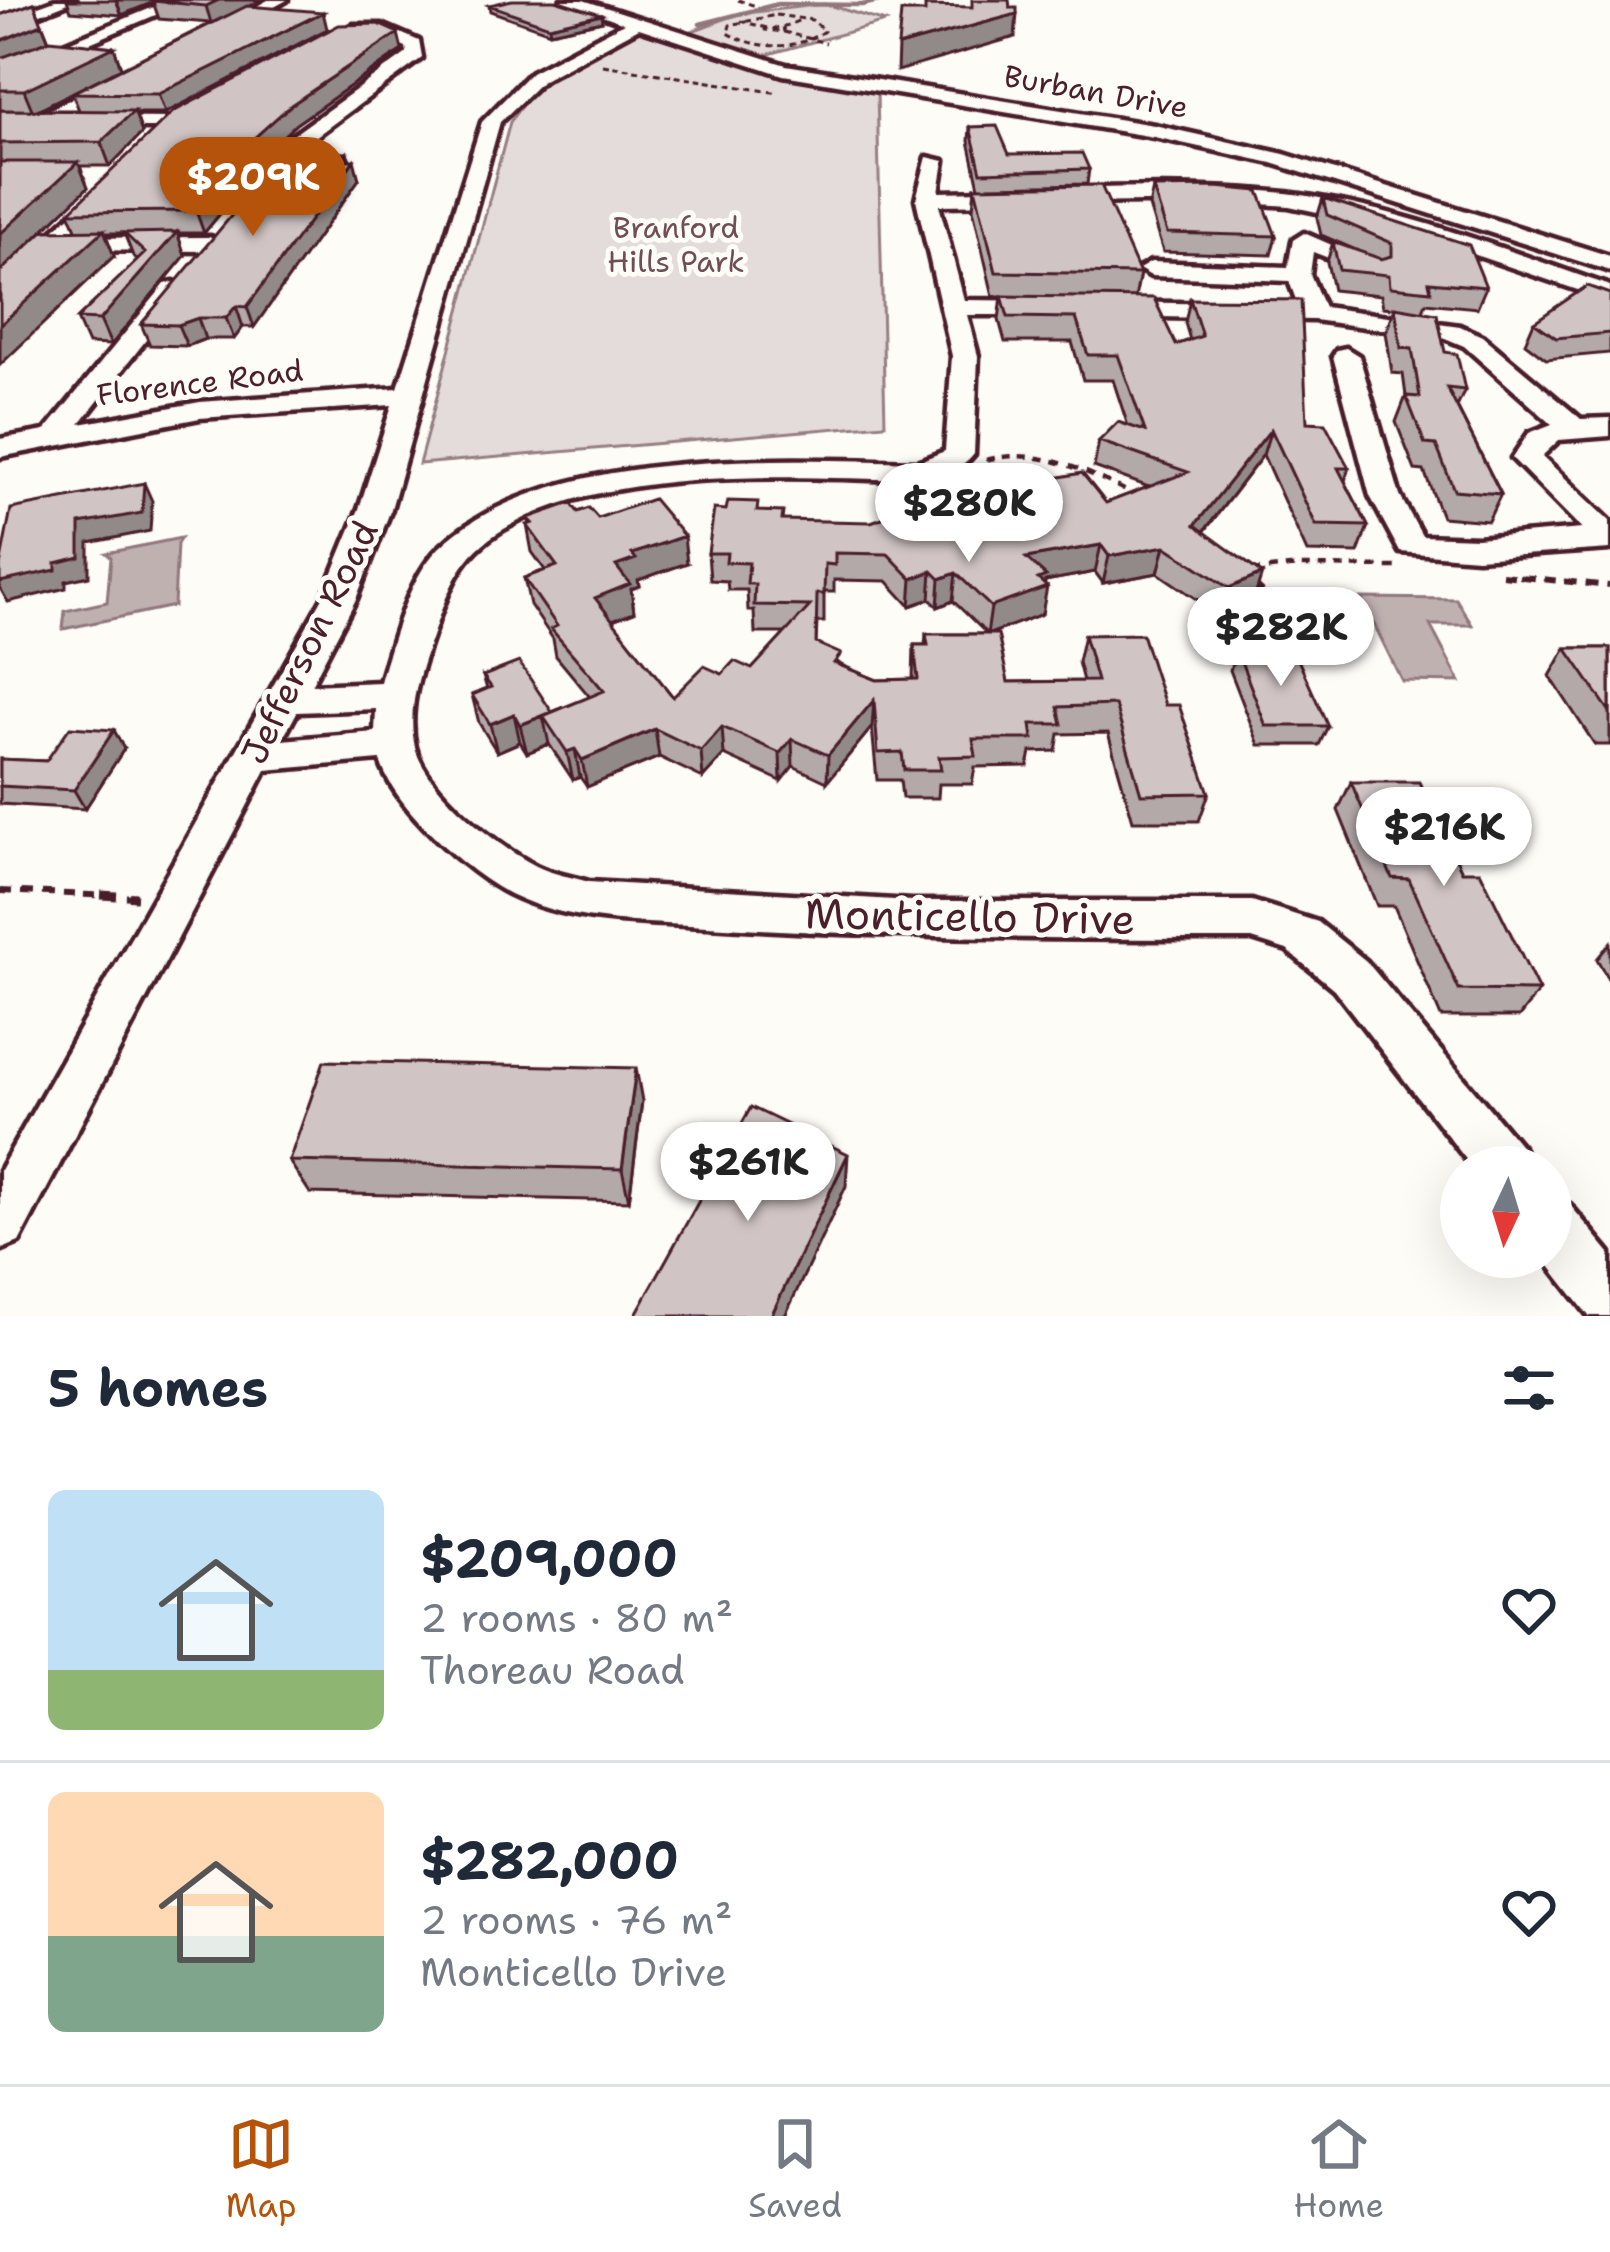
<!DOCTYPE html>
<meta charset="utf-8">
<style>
:root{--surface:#fff;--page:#f2f2f3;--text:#1f2937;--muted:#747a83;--line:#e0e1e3;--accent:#b45309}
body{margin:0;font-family:"Shantell Sans",sans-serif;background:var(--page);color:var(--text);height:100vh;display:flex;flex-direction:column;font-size:45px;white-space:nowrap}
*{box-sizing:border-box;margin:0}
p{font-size:39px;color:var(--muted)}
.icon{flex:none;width:66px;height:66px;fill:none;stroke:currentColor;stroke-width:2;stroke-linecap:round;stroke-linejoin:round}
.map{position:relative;height:1316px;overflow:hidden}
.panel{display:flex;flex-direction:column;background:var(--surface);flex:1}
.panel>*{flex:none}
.needle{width:78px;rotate:184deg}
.fabs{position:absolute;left:1440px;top:1146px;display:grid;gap:24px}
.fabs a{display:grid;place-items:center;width:132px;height:132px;border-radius:50%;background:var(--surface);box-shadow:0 12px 48px #0002;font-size:60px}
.price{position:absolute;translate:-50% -102px;padding:0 27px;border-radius:42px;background:#fff;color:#222;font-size:39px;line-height:78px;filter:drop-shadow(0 3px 6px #0008)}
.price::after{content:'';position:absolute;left:50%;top:72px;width:36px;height:27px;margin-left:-18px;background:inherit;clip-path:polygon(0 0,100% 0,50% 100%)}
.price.selected{background:var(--accent);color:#fff}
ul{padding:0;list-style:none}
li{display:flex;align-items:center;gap:36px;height:300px;padding:0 48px}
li+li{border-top:3px solid var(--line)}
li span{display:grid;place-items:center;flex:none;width:336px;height:240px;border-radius:18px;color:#555}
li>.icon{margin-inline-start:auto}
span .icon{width:144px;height:144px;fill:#fffc;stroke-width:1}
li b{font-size:51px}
h2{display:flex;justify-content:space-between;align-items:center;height:144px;padding:0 48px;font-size:51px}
.menu{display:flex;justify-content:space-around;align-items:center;height:168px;border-top:3px solid var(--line);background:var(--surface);font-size:33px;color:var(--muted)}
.menu a{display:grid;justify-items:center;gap:6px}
.menu .selected{color:var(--accent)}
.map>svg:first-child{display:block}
.green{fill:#e3dcda;stroke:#967e82;stroke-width:3}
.water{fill:#c0b1b1;stroke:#91777b;stroke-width:3}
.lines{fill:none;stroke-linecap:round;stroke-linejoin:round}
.stream{stroke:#91777b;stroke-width:4.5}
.street-casing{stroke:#4a1f2b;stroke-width:9}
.path-far3{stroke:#4a1f2b;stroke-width:3;stroke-dasharray:6 4.5;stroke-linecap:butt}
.path-far2{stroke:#4a1f2b;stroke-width:4.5;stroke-dasharray:9 8;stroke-linecap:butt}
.path-far1{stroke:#4a1f2b;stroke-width:6;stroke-dasharray:12 9;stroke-linecap:butt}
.path{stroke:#4a1f2b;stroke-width:9;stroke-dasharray:16 12;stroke-linecap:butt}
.street{fill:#fdfcf7;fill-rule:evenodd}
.wall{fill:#b3a9a9;stroke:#4a1f2b;stroke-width:3;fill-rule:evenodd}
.shaded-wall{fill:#928a89;stroke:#4a1f2b;stroke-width:3}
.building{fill:#d0c5c4;stroke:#4a1f2b;stroke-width:3}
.labels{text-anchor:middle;stroke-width:10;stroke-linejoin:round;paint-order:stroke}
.far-street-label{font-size:30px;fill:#4a1f2b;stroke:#fdfcf7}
.far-park-label{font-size:30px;fill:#704e57;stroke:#fdfcf7}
.street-label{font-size:36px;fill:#4a1f2b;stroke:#fdfcf7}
.near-street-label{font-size:42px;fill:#4a1f2b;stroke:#fdfcf7}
</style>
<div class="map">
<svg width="1610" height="1316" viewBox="0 0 1610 1316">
<rect width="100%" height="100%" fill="#fdfcf7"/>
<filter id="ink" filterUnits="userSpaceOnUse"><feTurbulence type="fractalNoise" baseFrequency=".00833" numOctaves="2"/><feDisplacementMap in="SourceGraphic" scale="24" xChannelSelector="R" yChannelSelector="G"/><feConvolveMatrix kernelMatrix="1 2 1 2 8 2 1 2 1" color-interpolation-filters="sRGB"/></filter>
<g filter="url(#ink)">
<!-- green -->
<path class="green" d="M825,4L885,22L762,56L744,55L681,35L738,14Z
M638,31L768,71L877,91L885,424L419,464L510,122C535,80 584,56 625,34Z"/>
<!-- water -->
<path class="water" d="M181,538L177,544L174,606L63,629L65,611L107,602L111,557L106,553Z
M1361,598L1456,599L1472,625H1430L1460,682L1402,681Z"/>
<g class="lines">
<!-- stream -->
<path class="stream" d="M700,24L778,4L862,5L883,0"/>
<!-- street casing -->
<g class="street-casing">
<path id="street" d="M55,0H76L0,30V20Z
M171,0H191L0,81V70Z
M268,0H287L227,33L213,30Z
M561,0H583L786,65L1154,125L1284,154L1610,256V271L1272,163L1154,137L783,75L639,28L543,80L500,122L391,509L356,599L311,685L380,682C392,641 408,579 439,548C544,446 780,459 917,462L945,451L952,356L916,199L927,157L944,161L939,192C1053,191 1172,181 1286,193C1397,206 1504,250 1610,286V301L1402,230L1289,206L1217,201L939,205L964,300L1049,301L1061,308L1049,315H967L978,356L974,454C959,473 940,476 917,480C792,478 614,464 504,529C461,554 449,587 434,631C421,668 406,708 415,747C425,789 498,847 536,866C552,874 572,877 589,882L912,901H1252L1318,922L1366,961L1523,1149L1531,1167H1472L1334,989L1287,950L1252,939C1076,939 901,938 725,927C654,922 575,926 510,894C467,873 393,806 380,760L266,770L19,1242L0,1250V1170L322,599L359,509L392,405L200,418L0,457V439L45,431L165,284L174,282L186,289L80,424L200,402L398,388L482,122L531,72L624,23ZM376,709L375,732L282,740L297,712Z
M382,25L419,41L422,58L303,146L266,190H252V182L289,138L407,53L406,47L379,35H353L345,30L353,25Z
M118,76L127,81L124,85L62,117L170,118L177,120V128H0V116L34,117Z
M109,181L116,183V191L68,238L211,237L222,244L211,251L56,250L9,296L0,298V278Z
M1304,233L1385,268L1373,275L1313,252L1310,274L1324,307L1460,326L1482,336L1581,419L1610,418V436L1559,440L1542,456L1610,521V549L1477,558L1400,552L1370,496L1333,356L1337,350L1346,348L1359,356L1400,496L1422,536L1477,538L1582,529L1512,458L1529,433L1552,424L1464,346L1445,338L1314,320L1110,316L1098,309L1110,302L1298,305L1289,281L1151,276L1139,269L1151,262L1288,267L1293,240Z
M1551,1197L1570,1205L1610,1253V1316H1589L1543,1257H1551Z"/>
</g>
<!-- path-far3 -->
<path class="path-far3" d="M738,0L756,6
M776,15L812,20L824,31C795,51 758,50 728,33L730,25Z
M741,21L767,28
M783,27L784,32L765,30Z
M783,27L803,19
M784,32L826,43
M603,65L779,93"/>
<!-- path-far2 -->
<path class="path-far2" d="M986,460C1040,446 1091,473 1138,497
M1251,571L1300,566L1399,567
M1502,575L1530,578"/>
<!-- path-far1 -->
<path class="path-far1" d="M1502,575L1610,586
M1254,584L1268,598
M0,891L137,897"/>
<!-- path -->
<path class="path" d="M101,895L137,897"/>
<!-- street -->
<use href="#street" class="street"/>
</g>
<!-- wall -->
<path class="wall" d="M67,0H263L250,6L327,29L165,113H135L142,133L110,166H80L88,187L0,272V15L34,3L49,41L114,47L121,68L38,110H79L72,93L211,23L159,19L153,2L122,15L71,11Z
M489,5L601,14L602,21L550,32L490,11Z
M402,50L296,124L257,161L259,167L204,233H177L185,256L111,345L88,344L77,319L138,260L133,256L124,233H105L114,256L77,231L69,212Z
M970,127L1009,154L1089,169L1087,184L992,186L1140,274L1135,298L1176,345L1190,340L1185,323L1190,299L1349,468L1345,481L1368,526L1358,553L1307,552L1263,455L1204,532L1253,602L1220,615L1158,573L1103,583L1095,572L1045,581L1042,614L989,634L1008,682L1083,681L1078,662L1084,635L1165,705L1209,793L1199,821H1133L1108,733L1059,734L1056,751L1031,752L1028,766L975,767L972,784H939L938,798H902L900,780H877L872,727L827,782L793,766L781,781L724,755L703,778L659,757L587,787L580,777L573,780L549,744L527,753L520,742L497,752L479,723L472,695L487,689L483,676L552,712L590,697L556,656L553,639L530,605L524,578L545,570L532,552L527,525L530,524L528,518L578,512L598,518L687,563L638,580L639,586L631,589L634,612L612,620L673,697L722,674L752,669L785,633H755L754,611H748L747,590H728L727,581L710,580L708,553L758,511L783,520L921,529L989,517L1037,500L1039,486L1048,485L1049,479L1106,503L1149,487L1094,467L1099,441L1128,426L1113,380H1083L1072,342H1005L999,320L1002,296H993L973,209L975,187H979L969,141ZM834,580L887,581L910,606L930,599L938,607L953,601L987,634H926L925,645H914L913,679L877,680L841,665L816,644L817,622H824V592H834Z
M347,153L359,179L254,327H243L234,339H205L187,346L150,345L141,324Z
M1153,188L1276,236L1271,255L1163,252L1149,206Z
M1323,198L1486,287L1477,308L1426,303L1423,311L1465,390L1457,407L1501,494L1488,521L1442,517L1424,471L1415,470L1396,422L1406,396L1403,374L1392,373L1386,332L1395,308L1383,307L1381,295L1333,290L1327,262L1333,242L1358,251L1321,235L1317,218Z
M1610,294V353L1546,359L1525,343L1534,322Z
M1566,648H1610V745H1595L1550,676Z
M1237,651L1328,726L1319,745H1259L1230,670Z
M124,749L85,809L0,804V759L46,761Z
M1351,782L1462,871L1539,991L1519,1017H1441L1394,906H1377L1338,810Z
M1610,943V983L1597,959Z
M642,1101L629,1201L310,1193L289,1161Z"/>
<!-- shaded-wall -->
<path class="shaded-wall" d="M116,0H159L122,15Z
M219,0H263L211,23L206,6Z
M323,12L327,29L165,113L158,94Z
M601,14L602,21L550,32L549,26Z
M1017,14L1015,37L897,71L898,46Z
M42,24L50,44L0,65V41Z
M398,33L402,50L296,124L257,161L259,167L204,233L196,211L244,147L291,105Z
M114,47L121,68L33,112L24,90Z
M134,111L142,133L110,166L101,142Z
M347,153L350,166L354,160L359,179L254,327L247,307Z
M78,162L88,187L0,272V234Z
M104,230L114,256L0,365V325Z
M177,232L185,256L111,345L100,320Z
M236,306L243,327L234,339L226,318Z
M198,318L205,339L187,346L178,325Z
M1271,429L1263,455L1188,552L1195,525Z
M144,483L152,501L150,531L89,543V576L66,581V588L8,602L0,588V582L56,563L80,524Z
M684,536L687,563L638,580L639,586L631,589L634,612L599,625L595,598L616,566L632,554Z
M1101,545L1095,572L1045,581L1044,588L1047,587L1042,614L987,635L991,607L1026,558Z
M1165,546L1158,573L1103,583L1109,556Z
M932,571L930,599L910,606L912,579Z
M956,573L953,601L938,607L940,579Z
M1262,574L1253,602L1220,615L1229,588Z
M874,700L872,727L827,782L828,755Z
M514,714L520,742L497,752L490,724Z
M543,716L549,744L527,753L520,725Z
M722,727L724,755L703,778L701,751Z
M655,729L659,757L587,787L582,760Z
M114,730L124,749L85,809L74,790Z
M792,739L793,766L781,781L780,753Z
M575,749L580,777L573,780L567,752Z
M636,1068L642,1101L629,1201L622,1169Z
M848,1154L846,1186L785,1316H771Z"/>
<!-- building -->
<path class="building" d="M156,0H219L206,6L153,1Z
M512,0H555L601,14L549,26L489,5Z
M972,0H1009L1010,8H1017V14L898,46L901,12H925V6L972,7Z
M34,3L42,24L0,41V15Z
M247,6L323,12L158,94L72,93Z
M378,24L398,33L291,105L244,147H253L196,211L69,212L173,112L339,25Z
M50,40L114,47L24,90H0V58Z
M0,110L134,111L101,142L0,143Z
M997,126L1009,154L1082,153L1089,169L981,172L970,127Z
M287,149L347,153L341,160H354L247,307L236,306L226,318H198L178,325L141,324Z
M0,162H78L0,234Z
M1101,185L1140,274L996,272L975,187Z
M1216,187L1259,191L1276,236L1167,233L1153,188Z
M1323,198L1469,245L1486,287L1429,282L1431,291L1390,287L1389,275L1339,270L1333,242L1381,259L1392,256V243L1327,215Z
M104,230L0,325V272L43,231Z
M177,232L100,320L77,319L145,253L124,233Z
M1587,286L1610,294V333L1556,338L1534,322Z
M1002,296L1154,298L1176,345L1202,336L1190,299L1301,300L1307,422L1325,423L1349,468H1338L1368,526L1316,525L1271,429L1195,525L1262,574L1229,588L1165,546L1109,556L1101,545L1026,558L1046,576L1038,579L1047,587L991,607L956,573L940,579L932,571L912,579L888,554L835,553V565L825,564L824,594H817L816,643L841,654L834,663L877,680L918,679L914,645H928L926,634H998L1008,682L1097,681L1084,635L1142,634L1165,705H1179L1209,793L1141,794L1115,705L1058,707L1062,724H1031L1033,739H973L976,756L939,757L941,770H904L902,752L878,753L874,700L828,755L792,739L780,753L722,727L701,751L655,729L582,760L575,749L567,752L543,716L604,691L551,629L557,626L524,578L557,566L527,525L533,523L528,518L571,503L578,512L589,508L598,518L653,499L684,536L632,554L636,559L616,566L630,584L595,598L673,697L704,666L722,674L734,661L752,669L810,606L754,605L755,584H747L749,563L726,562L727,553H708L714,509L726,510L728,501L758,502L757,511L783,512L782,520L871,522L902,511L921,529L979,508L989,517L1046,496L1039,486L1053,484L1049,479L1082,473L1106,503L1188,472L1099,441L1118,422L1145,431L1118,355H1088L1076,318L1008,317Z
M1395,307L1437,314L1445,352L1457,354L1465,390L1447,388L1501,494L1454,490L1436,445L1425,444L1406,396L1420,397L1412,349L1401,348Z
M144,483L142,513L80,524V557L56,563V570L0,582V566L11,509Z
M1566,648H1610V712Z
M1237,651H1294L1328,726H1266Z
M519,662L552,712L520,725L514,714L490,724L472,695L491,687L483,676Z
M70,727L114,730L74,790L0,786V759L46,761Z
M1351,782H1419L1462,871H1480L1539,991L1459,990L1409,879L1392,878Z
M324,1061L636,1068L622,1169L289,1161Z
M751,1107L848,1154L771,1316H635Z"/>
</g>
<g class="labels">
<!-- far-street labels -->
<g class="far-street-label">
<text transform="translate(1096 92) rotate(10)" y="10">Burban Drive</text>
<text transform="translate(200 383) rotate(-7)" y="10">Florence Road</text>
</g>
<!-- far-park labels -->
<g class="far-park-label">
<text x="676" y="238">Branford<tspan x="676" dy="34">Hills Park</tspan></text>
</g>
<!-- street labels -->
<g class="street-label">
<text transform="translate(309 642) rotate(-64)" y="13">Jefferson Road</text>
</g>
<!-- near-street labels -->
<g class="near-street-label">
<text transform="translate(970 916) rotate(1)" y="15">Monticello Drive</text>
</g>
</g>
</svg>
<div class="fabs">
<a><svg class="needle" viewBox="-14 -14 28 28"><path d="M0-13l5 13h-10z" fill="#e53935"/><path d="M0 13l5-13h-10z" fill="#747a83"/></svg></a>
</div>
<b class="price selected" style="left:253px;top:239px">$209K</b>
<b class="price" style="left:969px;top:565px">$280K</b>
<b class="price" style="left:1281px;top:689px">$282K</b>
<b class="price" style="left:1444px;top:889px">$216K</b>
<b class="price" style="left:748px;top:1224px">$261K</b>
</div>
<section class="panel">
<h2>5 homes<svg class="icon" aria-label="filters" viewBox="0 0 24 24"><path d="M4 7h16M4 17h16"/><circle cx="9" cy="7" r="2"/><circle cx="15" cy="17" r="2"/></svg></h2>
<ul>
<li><span style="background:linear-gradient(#bfe0f5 75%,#8fb573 0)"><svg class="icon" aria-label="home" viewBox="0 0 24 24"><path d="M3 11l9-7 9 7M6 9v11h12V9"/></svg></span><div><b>$209,000</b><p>2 rooms · 80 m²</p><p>Thoreau Road</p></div><svg class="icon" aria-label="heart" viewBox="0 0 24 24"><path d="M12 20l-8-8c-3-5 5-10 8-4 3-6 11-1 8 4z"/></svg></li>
<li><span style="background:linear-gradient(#ffd9b3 60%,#7fa58c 0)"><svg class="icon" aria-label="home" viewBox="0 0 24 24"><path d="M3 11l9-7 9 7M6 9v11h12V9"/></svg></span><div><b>$282,000</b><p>2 rooms · 76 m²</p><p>Monticello Drive</p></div><svg class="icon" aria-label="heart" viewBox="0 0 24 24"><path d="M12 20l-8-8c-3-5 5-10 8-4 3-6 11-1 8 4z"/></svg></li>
</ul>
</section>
<nav class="menu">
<a class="selected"><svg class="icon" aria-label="map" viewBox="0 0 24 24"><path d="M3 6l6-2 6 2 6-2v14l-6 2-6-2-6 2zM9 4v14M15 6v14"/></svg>Map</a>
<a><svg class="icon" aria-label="saved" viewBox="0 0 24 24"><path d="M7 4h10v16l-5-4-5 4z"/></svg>Saved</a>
<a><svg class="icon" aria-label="home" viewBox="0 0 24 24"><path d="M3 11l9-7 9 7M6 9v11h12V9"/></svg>Home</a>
</nav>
